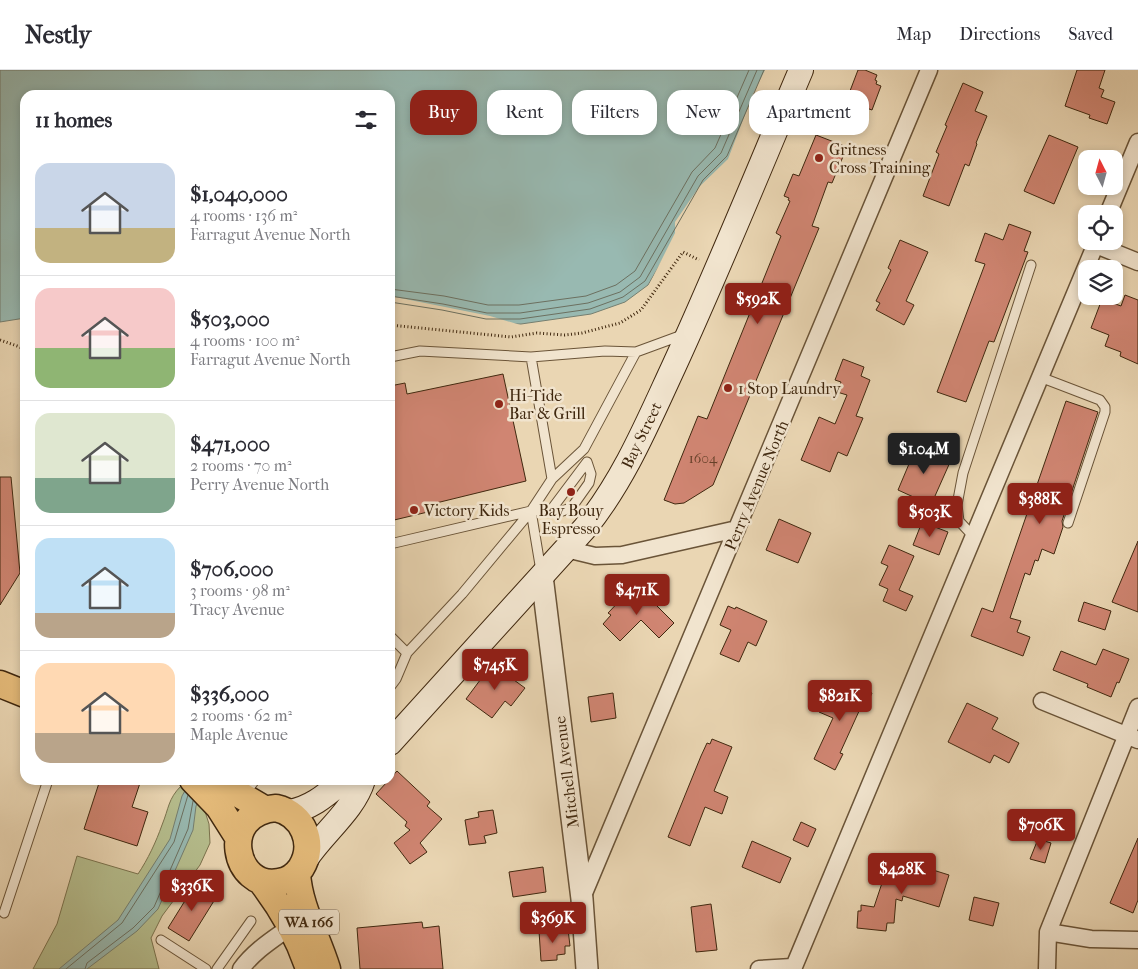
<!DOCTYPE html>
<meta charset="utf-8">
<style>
:root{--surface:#fff;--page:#f7f7f7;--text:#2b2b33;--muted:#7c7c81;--line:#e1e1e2;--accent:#8f2418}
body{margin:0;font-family:"IM FELL French Canon",serif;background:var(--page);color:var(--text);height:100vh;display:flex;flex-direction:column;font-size:19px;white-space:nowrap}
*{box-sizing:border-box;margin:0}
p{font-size:16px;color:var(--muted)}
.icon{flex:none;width:28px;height:28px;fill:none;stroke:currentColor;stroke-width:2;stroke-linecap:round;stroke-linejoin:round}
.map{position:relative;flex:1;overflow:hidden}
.side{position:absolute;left:20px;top:20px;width:375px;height:695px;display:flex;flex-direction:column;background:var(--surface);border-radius:15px;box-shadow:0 2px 8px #0003}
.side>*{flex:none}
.hud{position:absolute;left:410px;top:20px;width:475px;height:45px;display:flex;gap:10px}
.needle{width:32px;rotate:354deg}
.buttons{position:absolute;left:1078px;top:80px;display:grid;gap:10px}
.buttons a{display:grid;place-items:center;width:45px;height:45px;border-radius:10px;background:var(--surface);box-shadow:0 2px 8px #0003;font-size:25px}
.price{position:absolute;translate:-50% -42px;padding:0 11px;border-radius:5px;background:var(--accent);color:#fff;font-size:16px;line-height:32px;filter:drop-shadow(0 1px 2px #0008)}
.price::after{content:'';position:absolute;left:50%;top:30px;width:15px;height:11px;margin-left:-8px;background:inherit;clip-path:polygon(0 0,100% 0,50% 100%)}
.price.active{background:#222;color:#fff}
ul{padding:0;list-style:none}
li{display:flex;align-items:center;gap:15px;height:125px;padding:0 15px}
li+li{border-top:1px solid var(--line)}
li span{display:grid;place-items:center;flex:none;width:140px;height:100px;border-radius:15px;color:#555}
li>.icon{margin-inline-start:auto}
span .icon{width:60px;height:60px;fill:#fffc;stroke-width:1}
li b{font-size:21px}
h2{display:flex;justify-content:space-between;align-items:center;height:60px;padding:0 15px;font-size:21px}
.pill{padding:0 18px;border-radius:15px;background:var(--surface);box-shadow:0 2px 8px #0003;font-size:18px;line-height:45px}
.pill.active{background:var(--accent);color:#fff}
header{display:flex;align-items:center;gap:30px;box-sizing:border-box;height:70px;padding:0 25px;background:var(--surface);border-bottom:1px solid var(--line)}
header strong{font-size:24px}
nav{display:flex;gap:28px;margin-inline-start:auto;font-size:18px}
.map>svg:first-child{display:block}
.green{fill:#b6be8e;stroke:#7b734e}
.water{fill:#98b9b1;stroke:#757f70}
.pier{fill:#ead6b3}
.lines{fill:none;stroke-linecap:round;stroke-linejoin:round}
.shore{stroke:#6c7060;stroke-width:1}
.building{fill:#d08572;stroke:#40280f}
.service-casing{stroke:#6a5438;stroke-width:11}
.minor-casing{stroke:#6a5438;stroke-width:19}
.tertiary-casing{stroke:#6a5438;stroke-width:24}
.secondary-casing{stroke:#40280f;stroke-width:26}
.primary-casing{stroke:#40280f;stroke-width:29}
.path{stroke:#40280f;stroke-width:3;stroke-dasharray:1 2.5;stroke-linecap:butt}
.service{stroke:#f1e4ce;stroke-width:9}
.minor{stroke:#f1e4ce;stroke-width:16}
.tertiary{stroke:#f1e4ce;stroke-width:21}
.secondary{stroke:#f1e4ce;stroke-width:24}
.primary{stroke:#e5bb7a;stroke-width:26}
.poi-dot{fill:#8f2418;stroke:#f1e4ce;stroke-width:2}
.labels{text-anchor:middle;stroke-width:5;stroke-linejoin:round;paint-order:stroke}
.number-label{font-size:14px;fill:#643f28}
.shield{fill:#f1e4ce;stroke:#756048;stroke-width:1}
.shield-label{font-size:15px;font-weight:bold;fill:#40280f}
.poi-label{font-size:16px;fill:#40280f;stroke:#f1e4ce;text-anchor:start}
.street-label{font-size:16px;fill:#40280f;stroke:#f1e4ce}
</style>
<header>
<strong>Nestly</strong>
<nav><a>Map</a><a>Directions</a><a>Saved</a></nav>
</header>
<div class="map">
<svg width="1138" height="899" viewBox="0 0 1138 899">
<rect width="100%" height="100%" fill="#ead6b3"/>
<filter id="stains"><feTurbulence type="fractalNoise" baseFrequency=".004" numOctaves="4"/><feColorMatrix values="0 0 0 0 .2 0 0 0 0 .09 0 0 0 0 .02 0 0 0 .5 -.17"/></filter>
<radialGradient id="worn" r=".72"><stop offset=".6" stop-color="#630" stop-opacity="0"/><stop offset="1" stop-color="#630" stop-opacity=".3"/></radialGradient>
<!-- green -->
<path class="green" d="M181,716L203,735L209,754L210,773L200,795L162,846L151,868L159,899H33L57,854L77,786L138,804C148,789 156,772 162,755C169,738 168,729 181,716Z"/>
<!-- water -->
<path class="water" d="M0,0H769L731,89L708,112L648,215L625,232L591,244L521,254H486L390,237V25H25V248L0,252Z
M191,710H211L196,736L193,760L158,839L137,861L87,899H59L118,850L170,769L182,726Z"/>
<!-- pier -->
<path class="pier" d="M765,0H771L733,90L710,114L661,200L647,219L675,163V152L699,117L728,89L753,24Z
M390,226L490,246L524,256H484L440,247L390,240Z"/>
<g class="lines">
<!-- shore -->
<path class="shore" d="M390,219L444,226L488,235H519L586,226L616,215L635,201L692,102L715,78L749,0
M390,226L443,234L487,243H520L588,233L620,222L640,207L698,106L721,83L757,0
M390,232L442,240L486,249H520L590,239L623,227L645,211L703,110L727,86L764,0
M66,899L122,853L174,772L188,725
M85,899L87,893L133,858L154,837L188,759L193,731"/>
</g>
<!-- building -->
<path class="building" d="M858,0H865L877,5L875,10L877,11L876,14L881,16L872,40L861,36L859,40L845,34Z
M1077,0H1105L1099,18L1104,20L1101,27L1115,32L1107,54L1089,48L1090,45L1065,36Z
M963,13L983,22L975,41L987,46L976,73L977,74L969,96L965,94L949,136L923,126L939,84L936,82L947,56L945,55Z
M816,65L847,77L832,113L828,112L812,156L819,158L713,415L684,433L675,434L664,430L698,346L707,349L781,166L776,163L790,131L788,130L789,128L784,126L793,104L799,106Z
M1049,65L1078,77L1054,134L1024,121Z
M1009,154L1031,162L1024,181L1028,182L994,272L989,271L966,332L937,322L985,194L975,191L985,163L1003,170Z
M900,170L928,182L906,231L914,235L904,255L876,240L880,233L876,231L891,200L888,198Z
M1125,225L1138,230V294L1120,286L1121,282L1105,276L1109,265L1091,258L1102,229L1121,236Z
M843,289L864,297L861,306L870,310L856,346L863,348L847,386L838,382L830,402L801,390L819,347L835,354L847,325L837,322L841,312L835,310Z
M503,304L526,411L432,434V441L390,451V316L405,313L407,324Z
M1066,331L1098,342L1062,451L1063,457L1054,484L1042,479L1038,491L1035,490L1030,505L1025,503L1010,548L1021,551L1017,562L1030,567L1023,586L971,566L982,538L993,542Z
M917,375L951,390L931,435L898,420Z
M0,407H11L20,503L0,535Z
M779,449L811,463L798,493L766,480Z
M922,452L948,462L939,485L913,475Z
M1138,471V542L1112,532Z
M889,475L914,486L899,520L913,526L906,541L883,531L888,519L879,515L888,496L881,493Z
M639,518L674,553L659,568L641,550L620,571L603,554L611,545L608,543L626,524L629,528Z
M1084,532L1111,541L1105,560L1078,551Z
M728,536L735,539L736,537L767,551L756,576L748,572L739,592L720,584L731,560L720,555Z
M1103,579L1129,589L1119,613L1117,612L1111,627L1087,617L1088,614L1053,600L1061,581L1096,595Z
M492,594L525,618L511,636L505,631L492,648L466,629Z
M848,612L872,623L864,641L860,639L840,683L843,684L835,700L814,689L833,648L819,642L828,621L838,625L840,622L843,623Z
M613,623L616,648L591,652L588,627Z
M967,633L998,648L992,659L1019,673L1009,693L994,685L990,693L948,672Z
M712,669L732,677L714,721L728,727L722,744L705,737L690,776L668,767L701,686L707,673L710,674Z
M397,701L430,732L427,736L442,749L420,773L427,782L410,794L394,773L410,760L405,756L407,752L376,724Z
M100,710H141L132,737L148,742L137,776L84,759Z
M493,740L497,763L484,766L486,773L469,775L465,750L479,747L478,742Z
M801,752L816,759L808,777L793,770Z
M1138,768V830L1133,843L1110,833Z
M1038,769L1051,773L1045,793L1030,789Z
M752,771L791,788L780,813L742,797Z
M917,795L949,805L939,837L903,826L902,831L896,829L894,853H887L886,861L857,858L858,841H861V835L874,837L887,798L892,800L893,797L914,804Z
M543,797L546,822L513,827L509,802Z
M196,813L217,826L189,871L168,858Z
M974,827L999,833L993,856L969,850Z
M711,834L717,880L696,882L691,837Z
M422,852L423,858L439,856L443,899H360L357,858Z
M568,859L570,876H565V884L557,885V890L541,891L539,861Z"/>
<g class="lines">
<!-- service casing -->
<g class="service-casing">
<path id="service" d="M390,287L420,281L531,287L605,281L636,282
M531,287L552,409L584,379L636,282L685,264
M1040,307L1100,330L1105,337V342L1068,453
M551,440L587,392
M973,466L959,451L957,435L963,403L1031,195
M390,474L531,441
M541,501L531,441L552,409
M390,566L407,583L396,609L390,617
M407,583L462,524L531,441L551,440L563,441L572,437L589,413L591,404L587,392
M244,725L255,710
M4,843L48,710
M161,870L206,899
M217,899L251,851"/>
</g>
<!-- minor casing -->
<g class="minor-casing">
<path id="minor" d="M1108,144L1138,72
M1096,175L1138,192
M566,479L595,486L622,485L737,459
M1042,631L1138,670
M582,828L929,0
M1048,862L1091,869L1138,870
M241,899C254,881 272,870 290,857
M759,899L792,897
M793,899L1097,171
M1047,899L1048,862L1138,637"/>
</g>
<!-- tertiary casing -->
<g class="tertiary-casing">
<path id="tertiary" d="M542,506L582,829L587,899"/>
</g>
<!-- secondary casing -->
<g class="secondary-casing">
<path id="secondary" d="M390,673L585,458C624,410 648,352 674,296C719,198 759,99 801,0
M289,742C312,738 326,725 344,710
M306,789C323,763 354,740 363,710"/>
</g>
<!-- primary casing -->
<g class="primary-casing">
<path id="primary" d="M0,614L25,624
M193,710L219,737L238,767
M215,710L264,739
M276,738C303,744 316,774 301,798C296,805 288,811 279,812C234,821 217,743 276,738Z
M297,803C299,837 317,866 327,899
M261,811C281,837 299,868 309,899"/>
</g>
<!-- path -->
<path class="path" d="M390,255L511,267L537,263L565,265L582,263L620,253L641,240L683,182L699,190
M0,270L20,277L25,281"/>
<!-- service -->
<use href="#service" class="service"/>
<!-- minor -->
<use href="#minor" class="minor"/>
<!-- tertiary -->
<use href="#tertiary" class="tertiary"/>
<!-- secondary -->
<use href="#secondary" class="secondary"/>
<!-- primary -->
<use href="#primary" class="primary"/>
</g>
<!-- markers -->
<g class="poi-dot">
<circle cx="819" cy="88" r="5"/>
<circle cx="728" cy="318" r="5"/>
<circle cx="499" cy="334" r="5"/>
<circle cx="571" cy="422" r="5"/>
<circle cx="414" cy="440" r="5"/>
</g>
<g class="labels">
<!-- number labels -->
<g class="number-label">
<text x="703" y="393">1604</text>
</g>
<!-- shield labels -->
<rect class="shield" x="279" y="839.5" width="60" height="25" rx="4"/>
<g class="shield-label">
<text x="309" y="857">WA 166</text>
</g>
<!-- poi labels -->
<g class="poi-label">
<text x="829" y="85">Gritness<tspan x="829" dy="18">Cross Training</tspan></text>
<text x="738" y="324">1 Stop Laundry</text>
<text x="509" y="331">Hi-Tide<tspan x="509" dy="18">Bar &amp; Grill</tspan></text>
<text x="424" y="446">Victory Kids</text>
<text x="571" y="446" text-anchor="middle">Bay Bouy<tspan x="571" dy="18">Espresso</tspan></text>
</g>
<!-- street labels -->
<g class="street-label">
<text transform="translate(641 365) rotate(-64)" y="6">Bay Street</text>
<text transform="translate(756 415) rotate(-67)" y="6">Perry Avenue North</text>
<text transform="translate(566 702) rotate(-97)" y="6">Mitchell Avenue</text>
</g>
</g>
<rect width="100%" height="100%" filter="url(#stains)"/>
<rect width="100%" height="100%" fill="url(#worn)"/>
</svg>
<div class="buttons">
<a><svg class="needle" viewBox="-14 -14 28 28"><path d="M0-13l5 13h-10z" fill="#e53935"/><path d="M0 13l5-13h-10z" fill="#7c7c81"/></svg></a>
<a><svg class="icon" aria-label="locate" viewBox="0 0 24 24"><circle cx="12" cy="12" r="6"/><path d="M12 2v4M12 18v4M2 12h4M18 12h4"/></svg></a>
<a><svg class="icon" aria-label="layers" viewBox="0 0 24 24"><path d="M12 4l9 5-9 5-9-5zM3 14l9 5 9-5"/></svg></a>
</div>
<b class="price" style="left:758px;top:255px">$592K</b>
<b class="price active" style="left:924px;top:405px">$1.04M</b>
<b class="price" style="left:1040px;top:455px">$388K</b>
<b class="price" style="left:930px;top:468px">$503K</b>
<b class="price" style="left:637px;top:546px">$471K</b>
<b class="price" style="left:495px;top:621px">$745K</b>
<b class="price" style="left:840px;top:652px">$821K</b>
<b class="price" style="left:1041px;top:781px">$706K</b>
<b class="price" style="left:902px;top:825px">$428K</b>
<b class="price" style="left:192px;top:842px">$336K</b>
<b class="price" style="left:553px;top:874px">$369K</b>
<div class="hud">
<a class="pill active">Buy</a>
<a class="pill">Rent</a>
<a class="pill">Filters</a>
<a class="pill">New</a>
<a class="pill">Apartment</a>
</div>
<section class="side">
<h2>11 homes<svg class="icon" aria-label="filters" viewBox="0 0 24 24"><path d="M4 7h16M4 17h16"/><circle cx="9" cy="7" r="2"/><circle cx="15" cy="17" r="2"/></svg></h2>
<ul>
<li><span style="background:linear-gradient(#c9d6e8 65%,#c2b280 0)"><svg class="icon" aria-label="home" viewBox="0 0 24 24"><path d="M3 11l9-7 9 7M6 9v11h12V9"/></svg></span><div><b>$1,040,000</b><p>4 rooms · 136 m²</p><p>Farragut Avenue North</p></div></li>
<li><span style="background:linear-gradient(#f6c9c9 60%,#8fb573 0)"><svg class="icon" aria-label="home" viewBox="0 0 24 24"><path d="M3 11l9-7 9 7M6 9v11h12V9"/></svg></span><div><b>$503,000</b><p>4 rooms · 100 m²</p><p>Farragut Avenue North</p></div></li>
<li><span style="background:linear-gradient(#dfe7d0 65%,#7fa58c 0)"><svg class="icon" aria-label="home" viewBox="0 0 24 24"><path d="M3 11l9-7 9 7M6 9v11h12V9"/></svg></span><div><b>$471,000</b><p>2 rooms · 70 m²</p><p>Perry Avenue North</p></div></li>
<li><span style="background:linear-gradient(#bfe0f5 75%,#b9a48a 0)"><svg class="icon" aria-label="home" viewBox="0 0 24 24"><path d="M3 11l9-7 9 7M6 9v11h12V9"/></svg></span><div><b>$706,000</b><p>3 rooms · 98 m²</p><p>Tracy Avenue</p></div></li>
<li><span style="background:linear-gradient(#ffd9b3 70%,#b9a48a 0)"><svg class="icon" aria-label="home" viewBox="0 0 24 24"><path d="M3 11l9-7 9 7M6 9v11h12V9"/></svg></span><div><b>$336,000</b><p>2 rooms · 62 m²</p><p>Maple Avenue</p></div></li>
</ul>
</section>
</div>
